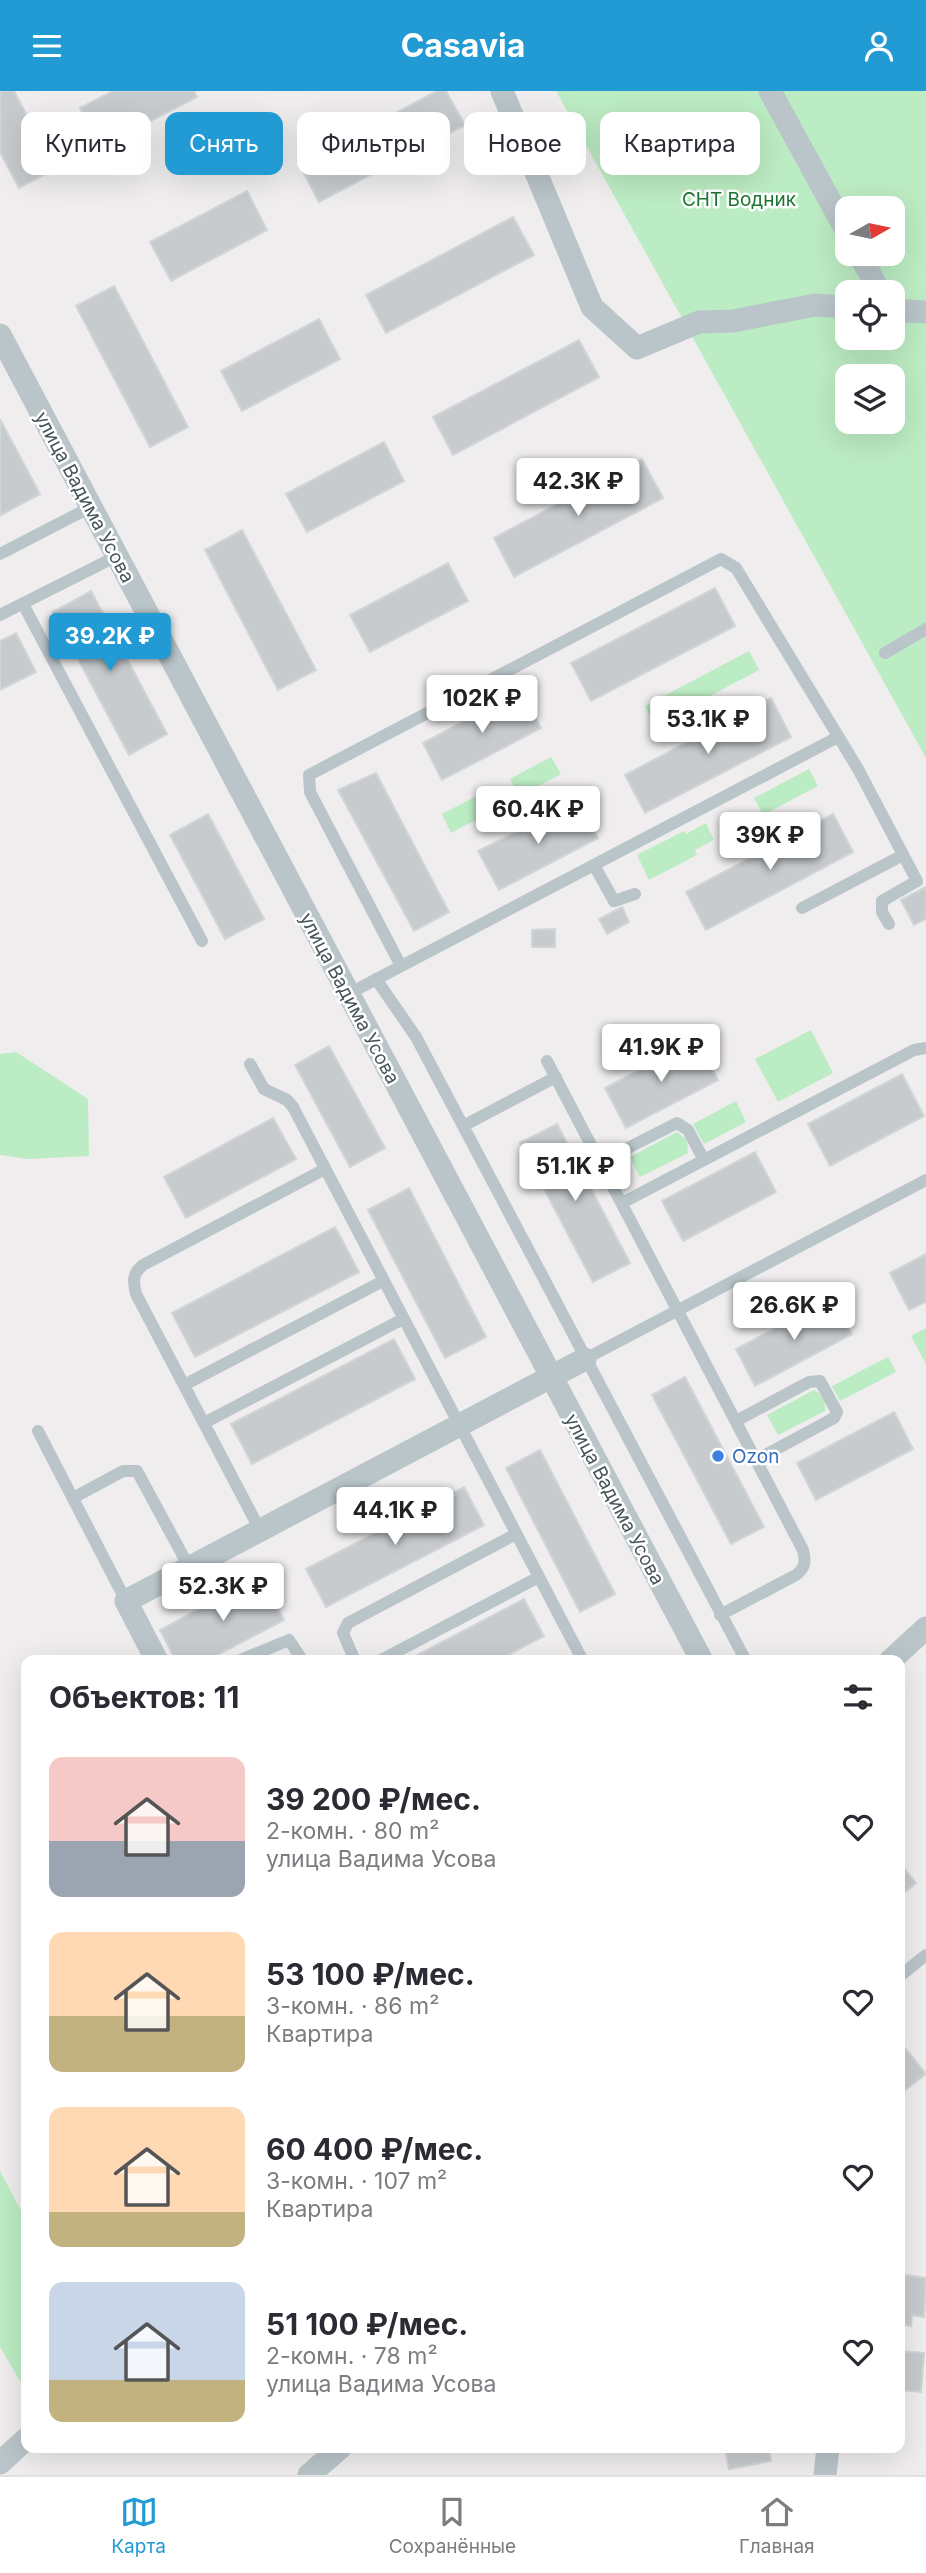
<!DOCTYPE html>
<html lang="ru">
<meta charset="utf-8">
<style>
:root{--surface:#fff;--page:#f7f7f7;--text:#2b2b33;--muted:#7c7c81;--line:#e1e1e2;--accent:#229ad4}
body{margin:0;font-family:Inter,sans-serif;background:var(--page);color:var(--text);height:100vh;display:flex;flex-direction:column;font-size:26px;white-space:nowrap}
*{box-sizing:border-box;margin:0}
p{font-size:23px;color:var(--muted)}
.icon{flex:none;width:38px;height:38px;fill:none;stroke:currentColor;stroke-width:2;stroke-linecap:round;stroke-linejoin:round}
.map{position:relative;flex:1;overflow:hidden}
.panel{position:absolute;left:21px;top:1564px;width:884px;height:798px;display:flex;flex-direction:column;background:var(--surface);border-radius:14px;box-shadow:0 7px 28px #0002}
.panel>*{flex:none}
.hud{position:absolute;left:21px;top:21px;width:886px;height:63px;display:flex;gap:14px}
.needle{width:46px;rotate:81deg}
.controls{position:absolute;left:835px;top:105px;display:grid;gap:14px}
.controls a{display:grid;place-items:center;width:70px;height:70px;border-radius:14px;background:var(--surface);box-shadow:0 7px 28px #0002;font-size:35px}
.price{position:absolute;translate:-50% -60px;padding:0 16px;border-radius:7px;background:#fff;color:#222;font-size:23px;line-height:46px;filter:drop-shadow(0 2px 4px #0008)}
.price::after{content:'';position:absolute;left:50%;top:42px;width:21px;height:16px;margin-left:-10px;background:inherit;clip-path:polygon(0 0,100% 0,50% 100%)}
.price.selected{background:var(--accent);color:#fff}
ul{padding:0;list-style:none}
li{display:flex;align-items:center;gap:21px;height:175px;padding:0 28px}
li span{display:grid;place-items:center;flex:none;width:196px;height:140px;border-radius:14px;color:#555}
li>.icon{margin-inline-start:auto}
span .icon{width:84px;height:84px;fill:#fffc;stroke-width:1}
li b{font-size:30px}
h2{display:flex;justify-content:space-between;align-items:center;height:84px;padding:0 28px;font-size:30px}
.tag{padding:0 24px;border-radius:14px;background:var(--surface);box-shadow:0 7px 28px #0002;font-size:24px;line-height:63px}
.tag.selected{background:var(--accent);color:#fff}
header{display:flex;justify-content:space-between;align-items:center;height:91px;padding:0 28px;background:var(--accent);color:#fff;font-size:32px;font-weight:700}
.menu{display:flex;justify-content:space-around;align-items:center;height:98px;border-top:2px solid var(--line);background:var(--surface);font-size:19px;color:var(--muted)}
.menu a{display:grid;justify-items:center;gap:4px}
.menu .selected{color:var(--accent)}
.map>svg:first-child{display:block}
.green{fill:#bcecc3;fill-rule:evenodd}
.building{fill:#c7cbce;stroke:#d1d5d8;stroke-width:2}
.lines{fill:none;stroke-linecap:round;stroke-linejoin:round}
.service{stroke:#b9c5c9;stroke-width:12}
.minor{stroke:#b9c5c9;stroke-width:23}
.shop-dot{fill:#3f7fe0;stroke:#fff;stroke-width:2.5}
.labels{text-anchor:middle;stroke-width:5;stroke-linejoin:round;paint-order:stroke}
.park-label{font-size:19px;fill:#1b7633;stroke:#fff}
.street-label{font-size:19px;fill:#465459;stroke:#fff}
.shop-label{font-size:19px;fill:#366cbe;stroke:#fff;text-anchor:start}
</style>
<header><svg class="icon" aria-label="menu" viewBox="0 0 24 24"><path d="M4 6h16M4 12h16M4 18h16"/></svg>Casavia<svg class="icon" aria-label="person" viewBox="0 0 24 24"><circle cx="12" cy="8" r="4"/><path d="M4 21q1-7 8-7t8 7"/></svg></header>
<div class="map">
<svg width="926" height="2384" viewBox="0 0 926 2384">
<rect width="100%" height="100%" fill="#efeded"/>
<!-- green -->
<path class="green" d="M556,0H926V667ZM847,117H892V163H847ZM847,201H892V247H847ZM847,285H892V331H847Z
M749,560L759,579L655,634L645,615Z
M551,666L561,683L519,705L510,688Z
M809,678L818,695L763,724L754,707Z
M486,700L496,718L451,742L442,723Z
M706,732L714,749L695,759L697,764L649,789L637,764L684,740L686,743Z
M811,939L833,982L778,1011L755,968Z
M16,961L88,1008L89,1065L28,1068L0,1064V963Z
M736,1010L746,1031L704,1053L693,1033Z
M677,1041L687,1049L688,1062L640,1086L630,1066Z
M926,1237V1273L911,1245Z
M888,1266L896,1281L840,1310L832,1295Z
M814,1299C822,1303 826,1311 825,1320L778,1344L767,1324Z
M0,2080L26,2129V2300L0,2256Z"/>
<!-- building -->
<path class="building" d="M0,0H14L55,78L19,97L0,61Z
M113,0H194L197,6L100,56L80,17Z
M437,0H446L465,34L319,111L299,73Z
M247,100L267,139L171,190L150,151Z
M513,126L534,164L386,242L366,204Z
M114,195L188,336L150,356L76,215Z
M319,228L340,268L242,320L221,280Z
M579,249L599,286L453,364L433,326Z
M0,328L40,403L1,424L0,421Z
M384,351L404,390L307,441L286,403Z
M642,368L663,407L514,486L494,447Z
M242,439L316,579L278,599L205,459Z
M448,472L468,510L370,561L350,524Z
M715,497L735,535L591,610L571,572Z
M91,500L167,643L129,664L53,521Z
M16,542L36,581L0,599V550Z
M521,600L541,637L442,689L423,652Z
M771,607L791,646L645,722L625,684Z
M376,682L449,821L414,840L338,699Z
M579,711L598,747L499,799L478,760Z
M208,723L264,828L225,848L170,744Z
M833,723L853,761L706,839L686,801Z
M926,796V828L914,834L901,809Z
M622,816L629,831L607,843L599,828Z
M555,838V856H532V839Z
M697,949L718,989L626,1037L605,997Z
M329,955L385,1057L350,1076L295,974Z
M902,983L924,1025L830,1075L808,1033Z
M273,1027L296,1068L186,1127L164,1086Z
M557,1033L630,1172L593,1191L520,1052Z
M755,1061L776,1101L683,1150L662,1110Z
M409,1097L486,1246L445,1267L368,1119Z
M335,1136L359,1181L195,1266L172,1222Z
M926,1163V1211L909,1219L890,1182Z
M833,1207L852,1243L755,1295L736,1258Z
M394,1248L415,1288L252,1373L231,1333Z
M685,1286L764,1436L731,1453L652,1304Z
M894,1321L913,1358L816,1409L797,1372Z
M540,1359L615,1503L580,1521L506,1377Z
M464,1396L484,1434L326,1516L306,1478Z
M261,1485L284,1529L206,1570H176L160,1539Z
M524,1508L544,1545L496,1570H406Z
M900,1772L916,1792L900,1805Z
M900,1951L926,1983L900,2003Z
M900,2183L926,2187L924,2226L912,2224L911,2235L900,2233Z
M900,2260L924,2262L921,2301L900,2299Z
M725,2357H769L771,2370L729,2378Z"/>
<g class="lines">
<!-- service -->
<path class="service" d="M0,463L91,416
M23,513L202,850
M0,524L117,465
M885,562L926,538
M594,774L614,810L635,803
M802,817L903,764
M401,875L310,701L309,684L721,468L736,477L858,678L917,790L882,810V821L889,833
M376,888L416,946L746,1570
M348,903L838,646
M547,970L803,1459C806,1471 805,1477 796,1484L720,1524
M250,973L264,998L287,1009L293,1016L583,1570
M463,1035L556,986
M600,1071L677,1032L688,1039L704,1069
M622,1112L914,959L926,957
M585,1268L926,1089
M184,1294L383,1190
M736,1330L809,1291L820,1290L837,1321L834,1327L756,1369
M204,1332L403,1228
M38,1340L126,1510
M73,1407L123,1380H137L189,1476
M260,1439L136,1203C133,1190 132,1183 143,1174L325,1078
M238,1570L289,1549L303,1570
M355,1570L343,1542L348,1532L516,1443
M379,1570L539,1486
M900,1885L926,1864"/>
<!-- minor -->
<path class="minor" d="M502,0L592,216L637,257L699,231L733,230L815,214L847,216
M770,0L847,141
M859,163L880,201
M892,219L926,221
M0,244L702,1570
M157,1570L126,1510L585,1268
M890,1570L926,1537
M0,2372L26,2348
M309,2384L340,2357
M825,2384L828,2357"/>
</g>
<!-- markers -->
<circle class="shop-dot" cx="718" cy="1365" r="7"/>
<g class="labels">
<!-- park labels -->
<g class="park-label">
<text x="739" y="115">СНТ Водник</text>
</g>
<!-- street labels -->
<g class="street-label">
<text transform="translate(85 406) rotate(62)" y="7">улица Вадима Усова</text>
<text transform="translate(350 907) rotate(62)" y="7">улица Вадима Усова</text>
<text transform="translate(615 1408) rotate(62)" y="7">улица Вадима Усова</text>
</g>
<!-- shop labels -->
<g class="shop-label">
<text x="732" y="1372">Ozon</text>
</g>
</g>
</svg>
<div class="controls">
<a><svg class="needle" viewBox="-14 -14 28 28"><path d="M0-13l5 13h-10z" fill="#e53935"/><path d="M0 13l5-13h-10z" fill="#7c7c81"/></svg></a>
<a><svg class="icon" aria-label="locate" viewBox="0 0 24 24"><circle cx="12" cy="12" r="6"/><path d="M12 2v4M12 18v4M2 12h4M18 12h4"/></svg></a>
<a><svg class="icon" aria-label="layers" viewBox="0 0 24 24"><path d="M12 4l9 5-9 5-9-5zM3 14l9 5 9-5"/></svg></a>
</div>
<b class="price" style="left:578px;top:427px">42.3K ₽</b>
<b class="price selected" style="left:110px;top:582px">39.2K ₽</b>
<b class="price" style="left:482px;top:644px">102K ₽</b>
<b class="price" style="left:708px;top:665px">53.1K ₽</b>
<b class="price" style="left:538px;top:755px">60.4K ₽</b>
<b class="price" style="left:770px;top:781px">39K ₽</b>
<b class="price" style="left:661px;top:993px">41.9K ₽</b>
<b class="price" style="left:575px;top:1112px">51.1K ₽</b>
<b class="price" style="left:794px;top:1251px">26.6K ₽</b>
<b class="price" style="left:395px;top:1456px">44.1K ₽</b>
<b class="price" style="left:223px;top:1532px">52.3K ₽</b>
<div class="hud">
<a class="tag">Купить</a>
<a class="tag selected">Снять</a>
<a class="tag">Фильтры</a>
<a class="tag">Новое</a>
<a class="tag">Квартира</a>
</div>
<section class="panel">
<h2>Объектов: 11<svg class="icon" aria-label="filters" viewBox="0 0 24 24"><path d="M4 7h16M4 17h16"/><circle cx="9" cy="7" r="2"/><circle cx="15" cy="17" r="2"/></svg></h2>
<ul>
<li><span style="background:linear-gradient(#f6c9c9 60%,#9aa5b1 0)"><svg class="icon" aria-label="home" viewBox="0 0 24 24"><path d="M3 11l9-7 9 7M6 9v11h12V9"/></svg></span><div><b>39 200 ₽/мес.</b><p>2-комн. · 80 m²</p><p>улица Вадима Усова</p></div><svg class="icon" aria-label="heart" viewBox="0 0 24 24"><path d="M12 20l-8-8c-3-5 5-10 8-4 3-6 11-1 8 4z"/></svg></li>
<li><span style="background:linear-gradient(#ffd9b3 60%,#c2b280 0)"><svg class="icon" aria-label="home" viewBox="0 0 24 24"><path d="M3 11l9-7 9 7M6 9v11h12V9"/></svg></span><div><b>53 100 ₽/мес.</b><p>3-комн. · 86 m²</p><p>Квартира</p></div><svg class="icon" aria-label="heart" viewBox="0 0 24 24"><path d="M12 20l-8-8c-3-5 5-10 8-4 3-6 11-1 8 4z"/></svg></li>
<li><span style="background:linear-gradient(#ffd9b3 75%,#c2b280 0)"><svg class="icon" aria-label="home" viewBox="0 0 24 24"><path d="M3 11l9-7 9 7M6 9v11h12V9"/></svg></span><div><b>60 400 ₽/мес.</b><p>3-комн. · 107 m²</p><p>Квартира</p></div><svg class="icon" aria-label="heart" viewBox="0 0 24 24"><path d="M12 20l-8-8c-3-5 5-10 8-4 3-6 11-1 8 4z"/></svg></li>
<li><span style="background:linear-gradient(#c9d6e8 70%,#c2b280 0)"><svg class="icon" aria-label="home" viewBox="0 0 24 24"><path d="M3 11l9-7 9 7M6 9v11h12V9"/></svg></span><div><b>51 100 ₽/мес.</b><p>2-комн. · 78 m²</p><p>улица Вадима Усова</p></div><svg class="icon" aria-label="heart" viewBox="0 0 24 24"><path d="M12 20l-8-8c-3-5 5-10 8-4 3-6 11-1 8 4z"/></svg></li>
</ul>
</section>
</div>
<nav class="menu">
<a class="selected"><svg class="icon" aria-label="map" viewBox="0 0 24 24"><path d="M3 6l6-2 6 2 6-2v14l-6 2-6-2-6 2zM9 4v14M15 6v14"/></svg>Карта</a>
<a><svg class="icon" aria-label="saved" viewBox="0 0 24 24"><path d="M7 4h10v16l-5-4-5 4z"/></svg>Сохранённые</a>
<a><svg class="icon" aria-label="home" viewBox="0 0 24 24"><path d="M3 11l9-7 9 7M6 9v11h12V9"/></svg>Главная</a>
</nav>
